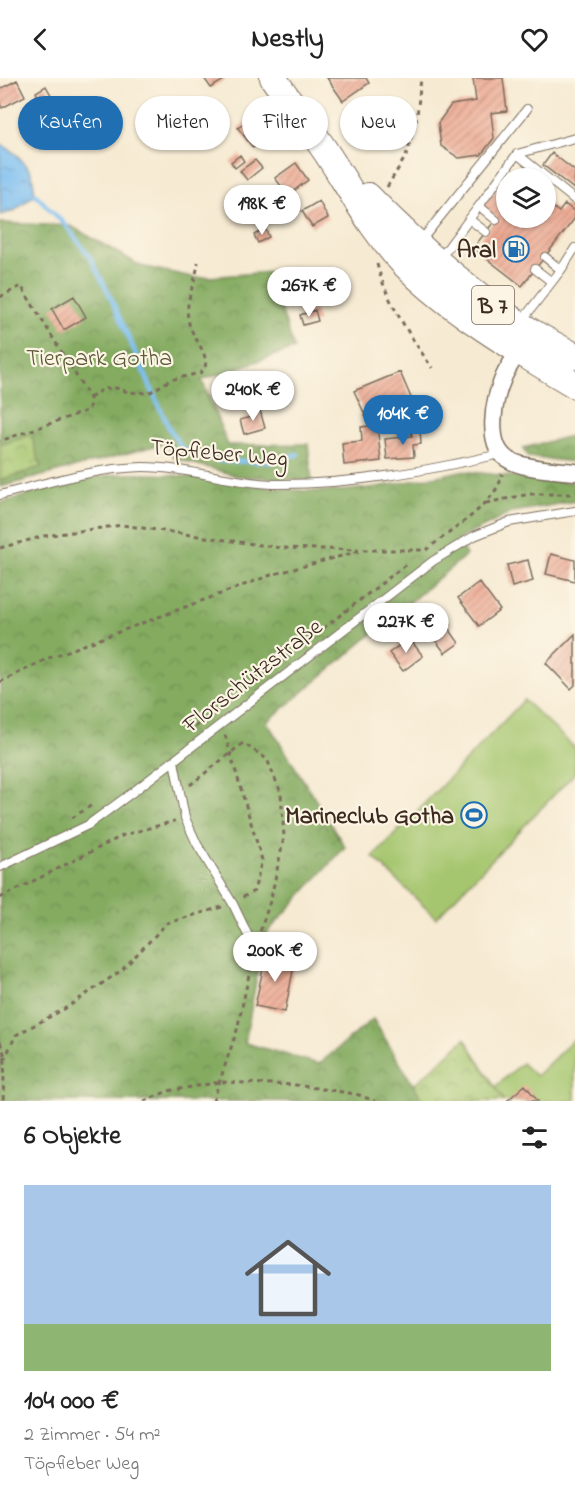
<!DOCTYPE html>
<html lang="de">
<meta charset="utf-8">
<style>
:root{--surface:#fff;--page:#f6f6f6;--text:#222;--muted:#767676;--accent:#1f6fb2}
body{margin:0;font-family:"Indie Flower",sans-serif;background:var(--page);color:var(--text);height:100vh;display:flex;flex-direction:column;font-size:22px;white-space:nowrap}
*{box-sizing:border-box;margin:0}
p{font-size:20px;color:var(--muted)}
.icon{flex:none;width:33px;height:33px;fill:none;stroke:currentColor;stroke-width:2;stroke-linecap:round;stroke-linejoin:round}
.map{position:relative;height:1023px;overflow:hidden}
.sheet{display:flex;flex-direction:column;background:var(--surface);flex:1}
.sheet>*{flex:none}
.guide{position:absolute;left:18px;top:18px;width:540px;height:54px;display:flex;gap:12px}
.tools{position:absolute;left:496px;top:90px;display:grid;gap:12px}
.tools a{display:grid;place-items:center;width:60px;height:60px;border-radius:50%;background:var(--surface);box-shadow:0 2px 4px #0004;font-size:30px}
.price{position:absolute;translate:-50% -51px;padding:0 14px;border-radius:21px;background:#fff;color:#222;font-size:20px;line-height:39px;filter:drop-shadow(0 2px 3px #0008)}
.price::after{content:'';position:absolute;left:50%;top:36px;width:18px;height:14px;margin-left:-9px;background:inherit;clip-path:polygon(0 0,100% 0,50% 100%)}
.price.active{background:var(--accent);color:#fff}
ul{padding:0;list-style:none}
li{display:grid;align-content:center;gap:12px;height:318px;padding:0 24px}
li span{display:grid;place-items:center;height:186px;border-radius:0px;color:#555}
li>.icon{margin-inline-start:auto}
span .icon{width:108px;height:108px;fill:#fffc;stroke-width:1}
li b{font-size:26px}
h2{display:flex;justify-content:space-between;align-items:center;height:72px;padding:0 24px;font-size:26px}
.chip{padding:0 21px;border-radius:27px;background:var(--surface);box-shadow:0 2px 4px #0004;font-size:21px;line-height:54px}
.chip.active{background:var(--accent);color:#fff}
header{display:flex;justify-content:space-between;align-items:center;height:78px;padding:0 24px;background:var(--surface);font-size:27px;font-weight:800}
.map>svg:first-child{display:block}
.green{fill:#a5c66e;stroke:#707846;stroke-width:1.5}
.forest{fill:url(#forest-crowns);stroke:#606a40;stroke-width:1.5}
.park{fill:url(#park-crowns);stroke:#707846;stroke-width:1.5}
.water{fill:url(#water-ripples);stroke:#5c7488;stroke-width:1.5}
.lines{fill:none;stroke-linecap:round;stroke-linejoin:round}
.stream{stroke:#7cbff2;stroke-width:4.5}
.building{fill:url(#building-hatch)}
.lane-casing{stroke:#7c6d5d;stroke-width:10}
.street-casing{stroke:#7c6d5d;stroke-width:19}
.primary-casing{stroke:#7c6d5d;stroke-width:28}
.path{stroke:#7c6d5d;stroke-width:3;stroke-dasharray:4.5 4.5;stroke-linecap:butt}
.lane{stroke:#fff;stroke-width:8}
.street{stroke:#fff;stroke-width:16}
.primary{stroke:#fff;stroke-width:26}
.labels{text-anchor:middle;stroke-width:4.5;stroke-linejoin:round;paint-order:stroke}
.shield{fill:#fcf5e5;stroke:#75675a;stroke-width:1.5}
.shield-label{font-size:22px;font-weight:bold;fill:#3b2a1e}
.poi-label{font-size:24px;font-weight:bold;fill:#3b2a1e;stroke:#fcf5e5;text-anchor:end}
.park-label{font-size:24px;fill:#5b5936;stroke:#fcf5e5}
.street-label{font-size:24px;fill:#3b2a1e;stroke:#fcf5e5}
</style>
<header><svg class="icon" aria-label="back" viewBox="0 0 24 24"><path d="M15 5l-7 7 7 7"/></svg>Nestly<svg class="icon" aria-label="heart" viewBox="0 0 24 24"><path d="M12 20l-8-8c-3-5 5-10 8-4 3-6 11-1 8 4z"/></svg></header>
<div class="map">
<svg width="575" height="1023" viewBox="0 0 575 1023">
<defs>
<pattern id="forest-crowns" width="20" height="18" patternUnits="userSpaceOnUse" patternTransform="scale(1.5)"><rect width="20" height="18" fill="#84ab61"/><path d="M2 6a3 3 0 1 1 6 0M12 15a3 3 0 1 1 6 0" fill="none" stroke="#6d8b4f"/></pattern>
<pattern id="park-crowns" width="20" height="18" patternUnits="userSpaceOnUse" patternTransform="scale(1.5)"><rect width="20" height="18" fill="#a5c66e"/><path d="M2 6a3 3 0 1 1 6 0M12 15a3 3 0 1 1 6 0" fill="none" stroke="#88a15a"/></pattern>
<pattern id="water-ripples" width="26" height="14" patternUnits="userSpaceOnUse" patternTransform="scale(1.5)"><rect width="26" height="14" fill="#7cbff2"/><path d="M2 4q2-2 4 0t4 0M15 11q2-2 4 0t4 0" fill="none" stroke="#679bc3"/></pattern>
<pattern id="building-hatch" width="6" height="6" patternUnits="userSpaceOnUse" patternTransform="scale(1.5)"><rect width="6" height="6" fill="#eda993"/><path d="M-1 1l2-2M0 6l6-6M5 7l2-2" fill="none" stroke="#c18a77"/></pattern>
</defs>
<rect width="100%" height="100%" fill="#fcf5e5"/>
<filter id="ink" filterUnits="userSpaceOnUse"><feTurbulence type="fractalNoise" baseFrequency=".0167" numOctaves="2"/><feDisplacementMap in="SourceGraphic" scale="12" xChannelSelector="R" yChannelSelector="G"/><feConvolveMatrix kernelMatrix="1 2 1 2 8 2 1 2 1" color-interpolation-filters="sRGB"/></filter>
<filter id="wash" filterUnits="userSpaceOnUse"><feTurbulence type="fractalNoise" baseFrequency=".008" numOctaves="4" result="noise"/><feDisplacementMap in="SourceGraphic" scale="24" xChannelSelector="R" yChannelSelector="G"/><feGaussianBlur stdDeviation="1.35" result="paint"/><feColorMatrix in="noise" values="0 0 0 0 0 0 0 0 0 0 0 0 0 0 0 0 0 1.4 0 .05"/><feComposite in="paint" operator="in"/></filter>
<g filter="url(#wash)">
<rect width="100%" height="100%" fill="#f6ead2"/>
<!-- green -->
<path class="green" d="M524,622L575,670V695L436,840L373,779Z
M575,960V1023H423L465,961L495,1009L522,985L536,998Z"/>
<!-- forest -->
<path class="forest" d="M0,145L71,148L141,188L197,200L269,194L294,271L202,302L228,367L308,366L312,403L238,398L174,380L166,365L0,409Z
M575,357V384L528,379L523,370Z
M461,393L575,405V423L513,434L457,462L466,477L267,644L345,769L264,858L245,965L319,986L373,941L423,1023H0V425C40,414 82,398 124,396C185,393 250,410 311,413C361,415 412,403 461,393Z"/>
<!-- park -->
<path class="park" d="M31,357L41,389L0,402V367Z
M465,961L504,1023H423L414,1007Z"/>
<!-- water -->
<path class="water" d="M0,65L17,77L32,95L35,116L14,133L0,137Z"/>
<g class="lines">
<!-- stream -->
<path class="stream" d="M35,116L67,149L90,179L109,216L168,348L182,371L221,383L271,384L298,376"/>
</g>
<g id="blocks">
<!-- building -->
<path class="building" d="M204,0H227L211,10Z
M327,0H366L369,5L343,23Z
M473,0H503L507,33L491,35L494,60L481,77L459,80L441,68L438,45L451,27L476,23Z
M17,2L25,18L2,30L0,26V11Z
M46,8L51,17L40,23L36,14Z
M39,27L45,37L35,42L30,32Z
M259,34L274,54L253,70L238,50Z
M373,39L379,46L373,50L379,57L363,69L352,54Z
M552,75L575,93L574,111L543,87Z
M240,77L244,83L235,90L231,84Z
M255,82L262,90L247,102L240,93Z
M296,85L308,102L288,117L275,100Z
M508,95L515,100H507V140H546V124L559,134L565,126L575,134V140L522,208L473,170L497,140L482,129Z
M319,123L328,140L312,149L302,133Z
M265,150L269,159L258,165L254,157Z
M74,218L86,239L64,252L52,231Z
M315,232L318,243L303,247L300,237Z
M400,294L412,322L367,341L354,313Z
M259,329L265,350L244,356L240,342L251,339L249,332Z
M377,347L381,383L344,387L342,365L362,363L361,349Z
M411,352H420L421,366L413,367L414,379L387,381L385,361L412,358Z
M551,476L575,482V503L546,496Z
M528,482L533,503L512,509L507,487Z
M479,504L500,532L479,548L458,520Z
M441,534L451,546L447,548L459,565L445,575L424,547Z
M575,556V607L571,611L546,585Z
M409,560L423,578L403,593L389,575Z
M266,877L295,882L285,934L255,928Z
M525,1007L538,1023H507Z"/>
</g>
</g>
<g filter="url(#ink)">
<use href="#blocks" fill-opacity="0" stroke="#7c6d5d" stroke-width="1.5"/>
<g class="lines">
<!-- lane casing -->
<g class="lane-casing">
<path id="lane" d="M517,76L575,60
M479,128L517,76L575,122
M469,141L486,154
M419,165L527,31
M438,183L479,128L496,142
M535,191L552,204
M561,192L575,170
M521,244L561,192L545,179
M0,417C47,405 94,390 143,389C187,389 230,405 274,406C350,407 426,393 500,376
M174,683L185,740L197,766L233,826L255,872
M0,789L88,747L133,714L433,483L474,458L509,444L575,433"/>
</g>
<!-- street casing -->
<g class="street-casing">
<path id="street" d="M518,273C514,282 508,289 504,298C494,320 483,370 511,383C527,391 556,392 575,394"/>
</g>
<!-- primary casing -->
<g class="primary-casing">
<path id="primary" d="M273,0C291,25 309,49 326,74C351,112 372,153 404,186C451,234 518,273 575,307
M368,118C414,165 464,210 519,246C537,258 556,268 575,278"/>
</g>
<!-- path -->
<path class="path" d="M387,109L406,78L417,38L421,0
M377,186C387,225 410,257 432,290
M0,219L21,208L90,320L89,332L0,363
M90,320L103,311L116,310L128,314L149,315L170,302L200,295L205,290C209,273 191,260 188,241C185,221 196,205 198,184
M486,425L530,416H575
M0,470L44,458L122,447L281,470L359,472
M426,472C447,455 499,424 502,396
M0,604L49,580L271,497L364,472H426
M195,649L408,485
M225,657L262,782L254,813L241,820
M575,670V669
M190,707L243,665L267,681L281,715L284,759L271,820L260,854
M72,740L92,727
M0,820L124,757L175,743
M0,964L5,978L3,1023
M0,990L16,957L66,930L122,892L167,845L222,829
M144,1023L168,1013L220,1004L296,1007L356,1016L375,1023
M213,1023L237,952L252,883"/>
<!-- lane -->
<use href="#lane" class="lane"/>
<!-- street -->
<use href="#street" class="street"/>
<!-- primary -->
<use href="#primary" class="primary"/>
</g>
</g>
<!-- icons -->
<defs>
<g id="fuel-ring" transform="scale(1.35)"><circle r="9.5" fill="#fcf5e5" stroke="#1f6fb2" stroke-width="1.5"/><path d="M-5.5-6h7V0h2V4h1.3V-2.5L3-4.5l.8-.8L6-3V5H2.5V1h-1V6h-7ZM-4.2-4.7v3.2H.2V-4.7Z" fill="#1f6fb2"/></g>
<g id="stadium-ring" transform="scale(1.35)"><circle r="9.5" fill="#fcf5e5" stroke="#1f6fb2" stroke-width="1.5"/><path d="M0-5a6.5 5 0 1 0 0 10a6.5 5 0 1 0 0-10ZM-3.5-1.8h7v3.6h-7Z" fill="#1f6fb2"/></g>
</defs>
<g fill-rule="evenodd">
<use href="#fuel-ring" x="516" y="171"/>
<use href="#stadium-ring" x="474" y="737"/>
</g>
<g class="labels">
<!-- shield labels -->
<rect class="shield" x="472" y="208" width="42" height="38" rx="4.5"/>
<g class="shield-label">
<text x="493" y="235">B 7</text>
</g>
<!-- poi labels -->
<g class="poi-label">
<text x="496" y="179">Aral</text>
<text x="454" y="745">Marineclub Gotha</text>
</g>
<!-- park labels -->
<g class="park-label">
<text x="99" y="287">Tierpark Gotha</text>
</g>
<!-- street labels -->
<g class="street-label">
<text transform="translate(219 374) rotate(5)" y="8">Töpfleber Weg</text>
<text transform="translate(252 597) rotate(-38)" y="8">Florschützstraße</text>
</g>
</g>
</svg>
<div class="tools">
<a><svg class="icon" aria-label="layers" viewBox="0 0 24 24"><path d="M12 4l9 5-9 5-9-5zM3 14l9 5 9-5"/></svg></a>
</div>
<b class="price" style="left:262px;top:158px">198K €</b>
<b class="price" style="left:309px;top:240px">267K €</b>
<b class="price" style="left:253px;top:344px">240K €</b>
<b class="price active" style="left:403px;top:368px">104K €</b>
<b class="price" style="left:406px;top:576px">227K €</b>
<b class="price" style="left:275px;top:905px">200K €</b>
<div class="guide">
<a class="chip active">Kaufen</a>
<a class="chip">Mieten</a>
<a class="chip">Filter</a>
<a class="chip">Neu</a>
</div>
</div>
<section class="sheet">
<h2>6 Objekte<svg class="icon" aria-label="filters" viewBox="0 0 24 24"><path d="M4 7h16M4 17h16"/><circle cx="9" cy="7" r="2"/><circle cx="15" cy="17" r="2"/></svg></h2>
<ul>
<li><span style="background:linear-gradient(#a9c7e8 75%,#8fb573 0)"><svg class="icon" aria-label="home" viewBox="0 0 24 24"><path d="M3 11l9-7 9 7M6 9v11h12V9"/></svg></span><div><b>104 000 €</b><p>2 Zimmer · 54 m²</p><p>Töpfleber Weg</p></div></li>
</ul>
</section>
